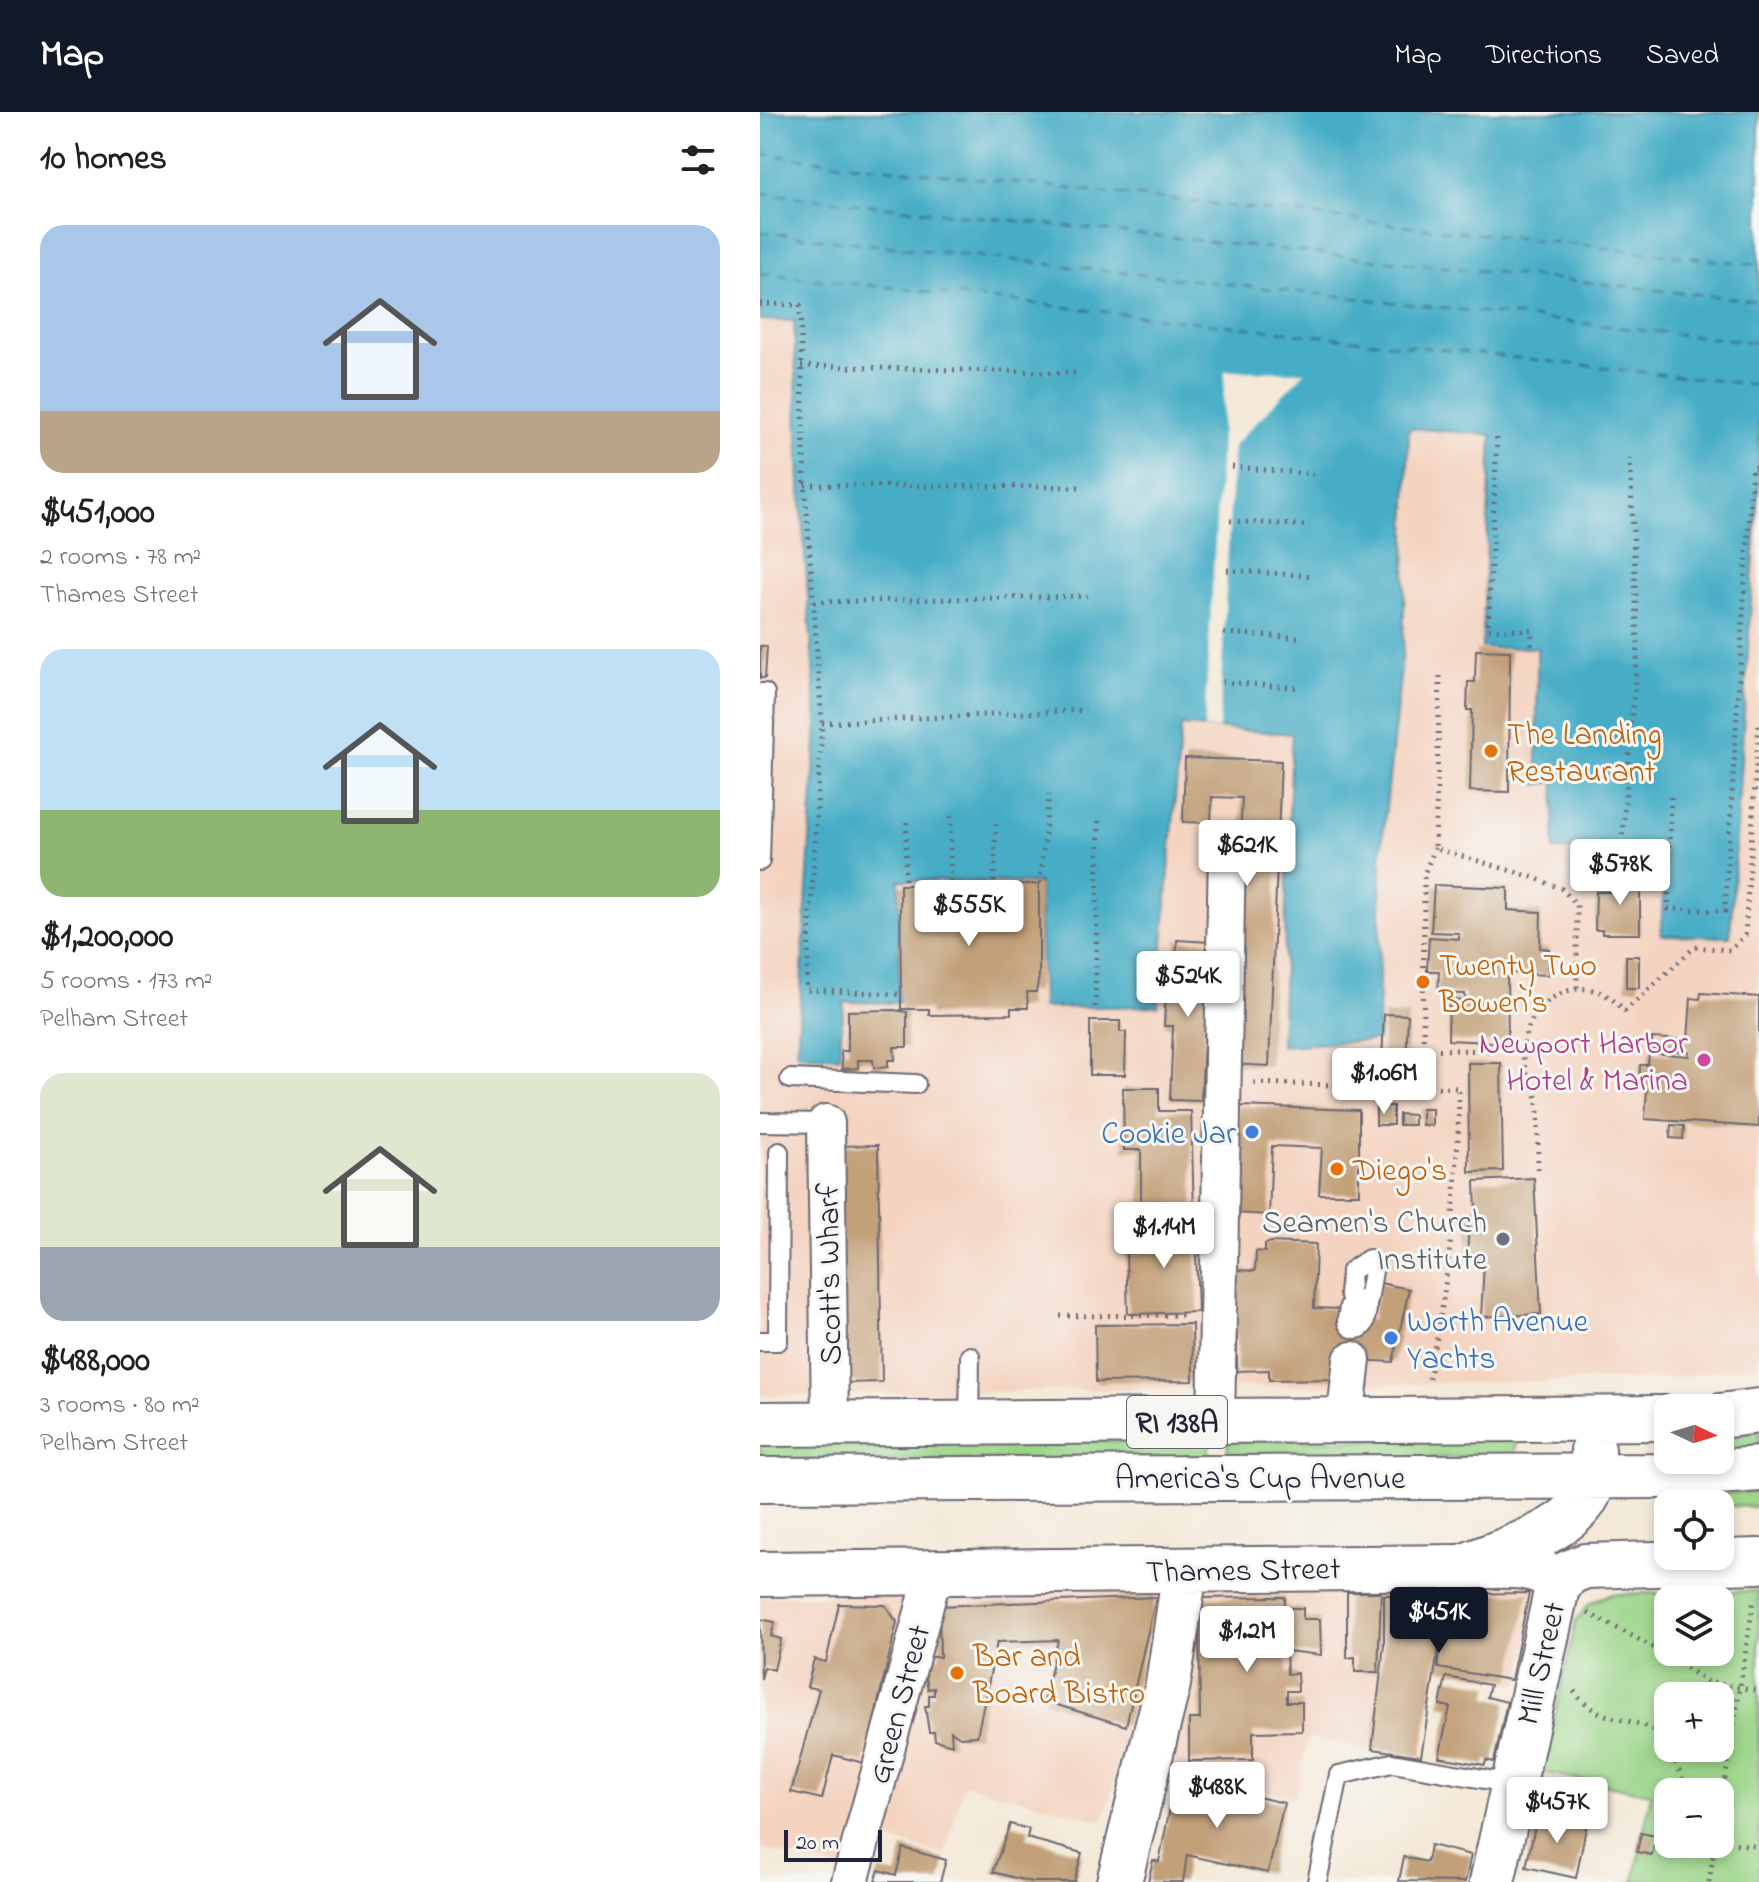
<!DOCTYPE html>
<meta charset="utf-8">
<style>
:root{--surface:#fff;--page:#f2f2f2;--text:#202124;--muted:#757577;--accent:#111827}
body{margin:0;font-family:"Indie Flower",sans-serif;background:var(--page);color:var(--text);height:100vh;display:flex;flex-direction:column;font-size:30px;white-space:nowrap}
*{box-sizing:border-box;margin:0}
p{font-size:26px;color:var(--muted)}
.icon{flex:none;width:44px;height:44px;fill:none;stroke:currentColor;stroke-width:2;stroke-linecap:round;stroke-linejoin:round}
.map{position:relative;flex:1;overflow:hidden}
.drawer{display:flex;flex-direction:column;background:var(--surface);width:760px}
.drawer>*{flex:none}
.needle{width:52px;rotate:94deg}
.controls{position:absolute;left:894px;top:1282px;display:grid;gap:16px}
.controls a{display:grid;place-items:center;width:80px;height:80px;border-radius:16px;background:var(--surface);box-shadow:0 4px 12px #0003;font-size:40px}
.scale{position:absolute;left:24px;bottom:20px;width:98px;box-sizing:border-box;padding-left:8px;border:4px solid #22223b;border-top:0;font-size:22px;line-height:28px;white-space:nowrap;color:#22223b;-webkit-text-stroke:6px #f6f6f2;paint-order:stroke}
.price{position:absolute;translate:-50% -68px;padding:0 18px;border-radius:8px;background:#fff;color:#222;font-size:26px;line-height:52px;filter:drop-shadow(0 2px 4px #0008)}
.price::after{content:'';position:absolute;left:50%;top:48px;width:24px;height:18px;margin-left:-12px;background:inherit;clip-path:polygon(0 0,100% 0,50% 100%)}
.price.on{background:var(--accent);color:#fff}
ul{padding:0;list-style:none}
li{display:grid;align-content:center;gap:16px;height:424px;padding:0 40px}
li span{display:grid;place-items:center;height:248px;border-radius:24px;color:#555}
li>.icon{margin-inline-start:auto}
span .icon{width:144px;height:144px;fill:#fffc;stroke-width:1}
li b{font-size:34px}
h2{display:flex;justify-content:space-between;align-items:center;height:96px;padding:0 40px;font-size:34px}
header{display:flex;align-items:center;gap:48px;box-sizing:border-box;height:112px;padding:0 40px;background:var(--accent);color:#fff}
header strong{font-size:38px}
nav{display:flex;gap:44px;margin-inline-start:auto;font-size:28px}
main{display:flex;flex:1;min-height:0}
.map>svg:first-child{display:block}
.built{fill:#f4d3c0}
.green{fill:#9ad487;stroke:#5e7b61;stroke-width:2;fill-rule:evenodd}
.water{fill:#46adc6;stroke:#346880;stroke-width:2}
.pier{fill:#f4e9d8}
.lines{fill:none;stroke-linecap:round;stroke-linejoin:round}
.ferry{stroke:#305a73;stroke-width:2;stroke-dasharray:10 8;stroke-linecap:butt}
.building{fill:#c2a079}
.service-casing{stroke:#6c6872;stroke-width:22}
.minor-casing{stroke:#6c6872;stroke-width:40}
.tertiary-casing{stroke:#6c6872;stroke-width:48}
.primary-casing{stroke:#6c6872;stroke-width:48}
.path{stroke:#6c6872;stroke-width:5;stroke-dasharray:2 6;stroke-linecap:butt}
.service{stroke:#fff;stroke-width:18}
.minor{stroke:#fff;stroke-width:36}
.tertiary{stroke:#fff;stroke-width:44}
.primary{stroke:#fff;stroke-width:44}
.food-dot{fill:#e8710a;stroke:#f6f6f2;stroke-width:3}
.hotel-dot{fill:#d1479c;stroke:#f6f6f2;stroke-width:3}
.shop-dot{fill:#3f7fe0;stroke:#f6f6f2;stroke-width:3}
.worship-dot{fill:#6b7280;stroke:#f6f6f2;stroke-width:3}
.labels{text-anchor:middle;stroke-width:6;stroke-linejoin:round;paint-order:stroke}
.shield{fill:#f6f6f2;stroke:#626272;stroke-width:2}
.shield-label{font-size:30px;font-weight:bold;fill:#22223b}
.food-label{font-size:32px;fill:#c56008;stroke:#f6f6f2;text-anchor:start}
.hotel-label{font-size:32px;fill:#b23c85;stroke:#f6f6f2;text-anchor:end}
.shop-label{font-size:32px;fill:#366cbe;stroke:#f6f6f2;text-anchor:end}
.worship-label{font-size:32px;fill:#5b616d;stroke:#f6f6f2;text-anchor:end}
.street-label{font-size:32px;fill:#22223b;stroke:#f6f6f2}
</style>
<header>
<strong>Map</strong>
<nav><a>Map</a><a>Directions</a><a>Saved</a></nav>
</header>
<main>
<section class="drawer">
<h2>10 homes<svg class="icon" aria-label="filters" viewBox="0 0 24 24"><path d="M4 7h16M4 17h16"/><circle cx="9" cy="7" r="2"/><circle cx="15" cy="17" r="2"/></svg></h2>
<ul>
<li><span style="background:linear-gradient(#a9c7e8 75%,#b9a48a 0)"><svg class="icon" aria-label="home" viewBox="0 0 24 24"><path d="M3 11l9-7 9 7M6 9v11h12V9"/></svg></span><div><b>$451,000</b><p>2 rooms · 78 m²</p><p>Thames Street</p></div></li>
<li><span style="background:linear-gradient(#bfe0f5 65%,#8fb573 0)"><svg class="icon" aria-label="home" viewBox="0 0 24 24"><path d="M3 11l9-7 9 7M6 9v11h12V9"/></svg></span><div><b>$1,200,000</b><p>5 rooms · 173 m²</p><p>Pelham Street</p></div></li>
<li><span style="background:linear-gradient(#dfe7d0 70%,#9aa5b1 0)"><svg class="icon" aria-label="home" viewBox="0 0 24 24"><path d="M3 11l9-7 9 7M6 9v11h12V9"/></svg></span><div><b>$488,000</b><p>3 rooms · 80 m²</p><p>Pelham Street</p></div></li>
</ul>
</section>
<div class="map">
<svg width="999" height="1770" viewBox="0 0 999 1770">
<rect width="100%" height="100%" fill="#f6f6f2"/>
<filter id="ink" filterUnits="userSpaceOnUse"><feTurbulence type="fractalNoise" baseFrequency=".0125" numOctaves="2"/><feDisplacementMap in="SourceGraphic" scale="16" xChannelSelector="R" yChannelSelector="G"/><feConvolveMatrix kernelMatrix="1 2 1 2 8 2 1 2 1" color-interpolation-filters="sRGB"/></filter>
<filter id="wash" filterUnits="userSpaceOnUse"><feTurbulence type="fractalNoise" baseFrequency=".006" numOctaves="4" result="noise"/><feDisplacementMap in="SourceGraphic" scale="32" xChannelSelector="R" yChannelSelector="G"/><feGaussianBlur stdDeviation="1.8" result="paint"/><feColorMatrix in="noise" values="0 0 0 0 0 0 0 0 0 0 0 0 0 0 0 0 0 1.4 0 .05"/><feComposite in="paint" operator="in"/></filter>
<g filter="url(#wash)">
<rect width="100%" height="100%" fill="#f4e9d8"/>
<!-- built -->
<path class="built" d="M0,208H34L57,611L38,942L84,890L139,891L138,768L280,771L282,896L398,894L420,614L532,622L521,933L618,928L621,742L643,538L649,316L732,323L722,536H777V672L795,670L794,737L905,741L999,363V1252L905,1267L0,1284Z
M781,1470L759,1572L677,1557L662,1648L548,1626L535,1686L362,1645L343,1709L204,1672L185,1743L118,1725L107,1764L0,1736V1485Z"/>
<!-- green -->
<path class="green" d="M999,1319V1339L960,1343V1324Z
M748,1327L757,1332L753,1345L467,1347L468,1328Z
M449,1328V1347L0,1349V1331Z
M999,1379V1395L908,1392V1396H893V1386Z
M999,1479V1770H874L891,1682L782,1660L816,1509L829,1492L850,1482ZM908,1488H960V1540H908ZM908,1584H960V1636H908ZM908,1680H960V1732H908Z"/>
<!-- water -->
<path class="water" d="M0,0H999V362L970,825L901,823L905,741L794,738L795,670L777,673V536H722L732,323L649,316L643,538L621,742L618,928L521,934L532,622L421,614L398,894L282,896L279,771L139,768V891L84,890L79,945L37,942L57,611L40,373L34,209L0,208Z"/>
<!-- pier -->
<path class="pier" d="M465,259L545,260L473,334L459,617L444,616Z"/>
<g class="lines">
<!-- ferry -->
<path class="ferry" d="M0,42L999,153
M0,81L999,189
M0,120L999,231
M0,161L999,273"/>
</g>
<g id="blocks">
<!-- building -->
<path class="building" d="M0,534H7L5,566H0Z
M716,538L750,539L749,680L710,679L712,598H707L708,570H715Z
M425,646L521,649L509,954L470,952L482,686L452,685L451,711L423,710Z
M870,754L880,755V822H842V818H835L836,780H860L861,767H869Z
M279,772V865L276,880H267L268,896H251V902L169,903V897H141L140,773Z
M674,773L748,776V798L781,800L780,836L789,837L788,863L747,861L748,931L688,928L689,888L705,889V882L678,881L679,859H667L669,825L699,827V821L671,820Z
M417,828L449,830L441,989L410,988L413,914H404L407,862H416Z
M866,844H879V876H866Z
M941,881L999,885V1015L885,1007L887,976H879L880,953H888L889,941L929,944V940L892,938V926L928,928L931,886L940,887Z
M134,898L147,900V935H134L135,948H128V955L114,956L113,948H98V956L82,957L81,939H88V899Z
M624,902L648,903L646,952L622,951Z
M330,909H360V920H366L365,963H330Z
M708,951H741L743,1059L709,1060Z
M363,976H399V999H431L434,1101L381,1102V1038H364Z
M478,994L599,998V1082H559L562,1036L512,1034L509,1103L475,1101Z
M616,994H633V1013H616Z
M662,997H672V1013H662Z
M639,1002L654,1003V1013H639Z
M911,1013L924,1014L923,1027L910,1026Z
M118,1033L122,1270L83,1271L79,1034Z
M774,1066L781,1202L721,1205L724,1151L707,1150L709,1105L716,1104L715,1069Z
M435,1109L438,1200L368,1202L366,1141H382L380,1110Z
M511,1130L556,1132L554,1196L582,1197L612,1209L620,1171L649,1177L633,1250L578,1247L577,1267L509,1268V1258L477,1259V1223H472L477,1158L495,1159L496,1139L505,1140V1132Z
M432,1212L433,1269L336,1270L335,1213Z
M587,1480H621L618,1560H595V1545L587,1546Z
M769,1481L751,1568L678,1556L679,1533L661,1644L612,1637L624,1533V1483Z
M396,1485L366,1614L284,1589L298,1528L237,1530L217,1624L200,1625L191,1619L192,1633L175,1628L174,1620H169L165,1594H169V1583H174V1576L168,1577L164,1554L167,1545H180L179,1494Z
M525,1485V1496H543V1507H560L561,1543L526,1539L527,1562L537,1561L538,1579H527V1590H542V1619L493,1620V1648L429,1649V1607H440L439,1486Z
M79,1492L125,1493L137,1510L104,1651L73,1643L62,1687L31,1680L59,1577L47,1575L54,1547L66,1550Z
M0,1507L15,1510L11,1524L21,1527L14,1558L4,1555L1,1567Z
M686,1565L730,1573L727,1585L747,1590L734,1650L726,1648L725,1653L679,1645L690,1595L680,1593Z
M416,1666L524,1691L508,1761L427,1743L423,1770H388L393,1748L399,1750Z
M778,1701L827,1711L816,1766L766,1755Z
M250,1712L269,1717L267,1726L322,1741L314,1770H271L233,1760Z
M881,1721L896,1724L892,1743L877,1740Z
M670,1733L711,1743L705,1770L639,1769L644,1745L667,1750Z
M143,1736L186,1748L180,1770H115L119,1758L136,1763Z"/>
</g>
</g>
<g filter="url(#ink)">
<use href="#blocks" fill-opacity="0" stroke="#6c6872" stroke-width="2"/>
<g class="lines">
<!-- service casing -->
<g class="service-casing">
<path id="service" d="M0,581H5L0,749
M30,967L156,972
M0,1010L66,1011
M609,1147L613,1159L608,1189L598,1196L589,1182L591,1159Z
M0,1229H18L19,1040
M209,1312L210,1244
M557,1770L579,1663L632,1651L753,1672"/>
</g>
<!-- minor casing -->
<g class="minor-casing">
<path id="minor" d="M66,1011L70,1312
M596,1208L598,1196
M456,1310L467,737
M585,1310L592,1248
M90,1770L174,1460"/>
</g>
<!-- tertiary casing -->
<g class="tertiary-casing">
<path id="tertiary" d="M0,1462L703,1455C730,1455 782,1446 798,1474
M359,1770L408,1572L425,1458
M732,1770L797,1476L808,1461L825,1454L999,1449"/>
</g>
<!-- primary casing -->
<g class="primary-casing">
<path id="primary" d="M960,1304L999,1299
M0,1312L908,1306
M0,1368L901,1364L999,1357
M703,1455C741,1438 818,1419 831,1375C834,1363 833,1350 833,1338"/>
</g>
<!-- path -->
<path class="path" d="M0,192L40,193L45,373L62,611L46,878L138,882
M41,254L318,261
M737,326L728,517L772,518L771,536
M472,355L553,362
M45,373L321,375
M470,409L550,414
M467,458L551,464
M54,490L327,484
M464,521L542,526
M680,564L675,736L772,765L802,777L817,793V877
M462,570L539,576
M62,611L326,598
M911,685L908,797L965,799L992,355L999,356
M861,739L878,534L870,347
M145,768L147,709
M190,770L191,704
M234,770L236,710
M280,771L289,682
M335,895L339,703
M663,937L762,940
M494,971L699,976C698,1077 689,1172 668,1271
M663,975L664,762L675,736
M778,1057C777,1033 780,1006 776,982C774,974 768,968 766,960C756,924 775,887 811,878C833,873 850,883 865,899L935,835L971,838L985,823L999,611
M300,1204L427,1203
M828,1501L901,1539L947,1570L999,1579
M814,1579C842,1620 890,1598 908,1634
M909,1636L922,1666L948,1680
M960,1699L994,1487
M960,1729L999,1735
M949,1770L955,1732"/>
<!-- service -->
<use href="#service" class="service"/>
<!-- minor -->
<use href="#minor" class="minor"/>
<!-- tertiary -->
<use href="#tertiary" class="tertiary"/>
<!-- primary -->
<use href="#primary" class="primary"/>
</g>
</g>
<!-- markers -->
<g class="food-dot">
<circle cx="731" cy="639" r="8"/>
<circle cx="663" cy="870" r="8"/>
<circle cx="577" cy="1057" r="8"/>
<circle cx="197" cy="1561" r="8"/>
</g>
<circle class="hotel-dot" cx="944" cy="948" r="8"/>
<g class="shop-dot">
<circle cx="492" cy="1020" r="8"/>
<circle cx="631" cy="1226" r="8"/>
</g>
<circle class="worship-dot" cx="743" cy="1127" r="8"/>
<g class="labels">
<!-- shield labels -->
<rect class="shield" x="367" y="1284" width="100" height="52" rx="6"/>
<g class="shield-label">
<text x="417" y="1320">RI 138A</text>
</g>
<!-- food labels -->
<g class="food-label">
<text x="747" y="632">The Landing<tspan x="747" dy="37">Restaurant</tspan></text>
<text x="679" y="863">Twenty Two<tspan x="679" dy="37">Bowen’s</tspan></text>
<text x="593" y="1068">Diego's</text>
<text x="213" y="1554">Bar and<tspan x="213" dy="37">Board Bistro</tspan></text>
</g>
<!-- hotel labels -->
<g class="hotel-label">
<text x="928" y="941">Newport Harbor<tspan x="928" dy="37">Hotel &amp; Marina</tspan></text>
</g>
<!-- shop labels -->
<g class="shop-label">
<text x="476" y="1031">Cookie Jar</text>
<text x="647" y="1219" text-anchor="start">Worth Avenue<tspan x="647" dy="37">Yachts</tspan></text>
</g>
<!-- worship labels -->
<g class="worship-label">
<text x="727" y="1120">Seamen's Church<tspan x="727" dy="37">Institute</tspan></text>
</g>
<!-- street labels -->
<g class="street-label">
<text transform="translate(68 1162) rotate(-91)" y="11">Scott's Wharf</text>
<text x="500" y="1376">America's Cup Avenue</text>
<text transform="translate(483 1457) rotate(-1)" y="11">Thames Street</text>
<text transform="translate(780 1551) rotate(-77)" y="11">Mill Street</text>
<text transform="translate(138 1592) rotate(-75)" y="11">Green Street</text>
</g>
</g>
</svg>
<div class="controls">
<a><svg class="needle" viewBox="-14 -14 28 28"><path d="M0-13l5 13h-10z" fill="#e53935"/><path d="M0 13l5-13h-10z" fill="#757577"/></svg></a>
<a><svg class="icon" aria-label="locate" viewBox="0 0 24 24"><circle cx="12" cy="12" r="6"/><path d="M12 2v4M12 18v4M2 12h4M18 12h4"/></svg></a>
<a><svg class="icon" aria-label="layers" viewBox="0 0 24 24"><path d="M12 4l9 5-9 5-9-5zM3 14l9 5 9-5"/></svg></a>
<a>+</a>
<a>−</a>
</div>
<div class="scale">20 m</div>
<b class="price" style="left:487px;top:776px">$621K</b>
<b class="price" style="left:860px;top:795px">$578K</b>
<b class="price" style="left:209px;top:836px">$555K</b>
<b class="price" style="left:428px;top:907px">$524K</b>
<b class="price" style="left:624px;top:1004px">$1.06M</b>
<b class="price" style="left:404px;top:1158px">$1.14M</b>
<b class="price on" style="left:679px;top:1543px">$451K</b>
<b class="price" style="left:487px;top:1562px">$1.2M</b>
<b class="price" style="left:457px;top:1718px">$488K</b>
<b class="price" style="left:797px;top:1733px">$457K</b>
</div>
</main>
